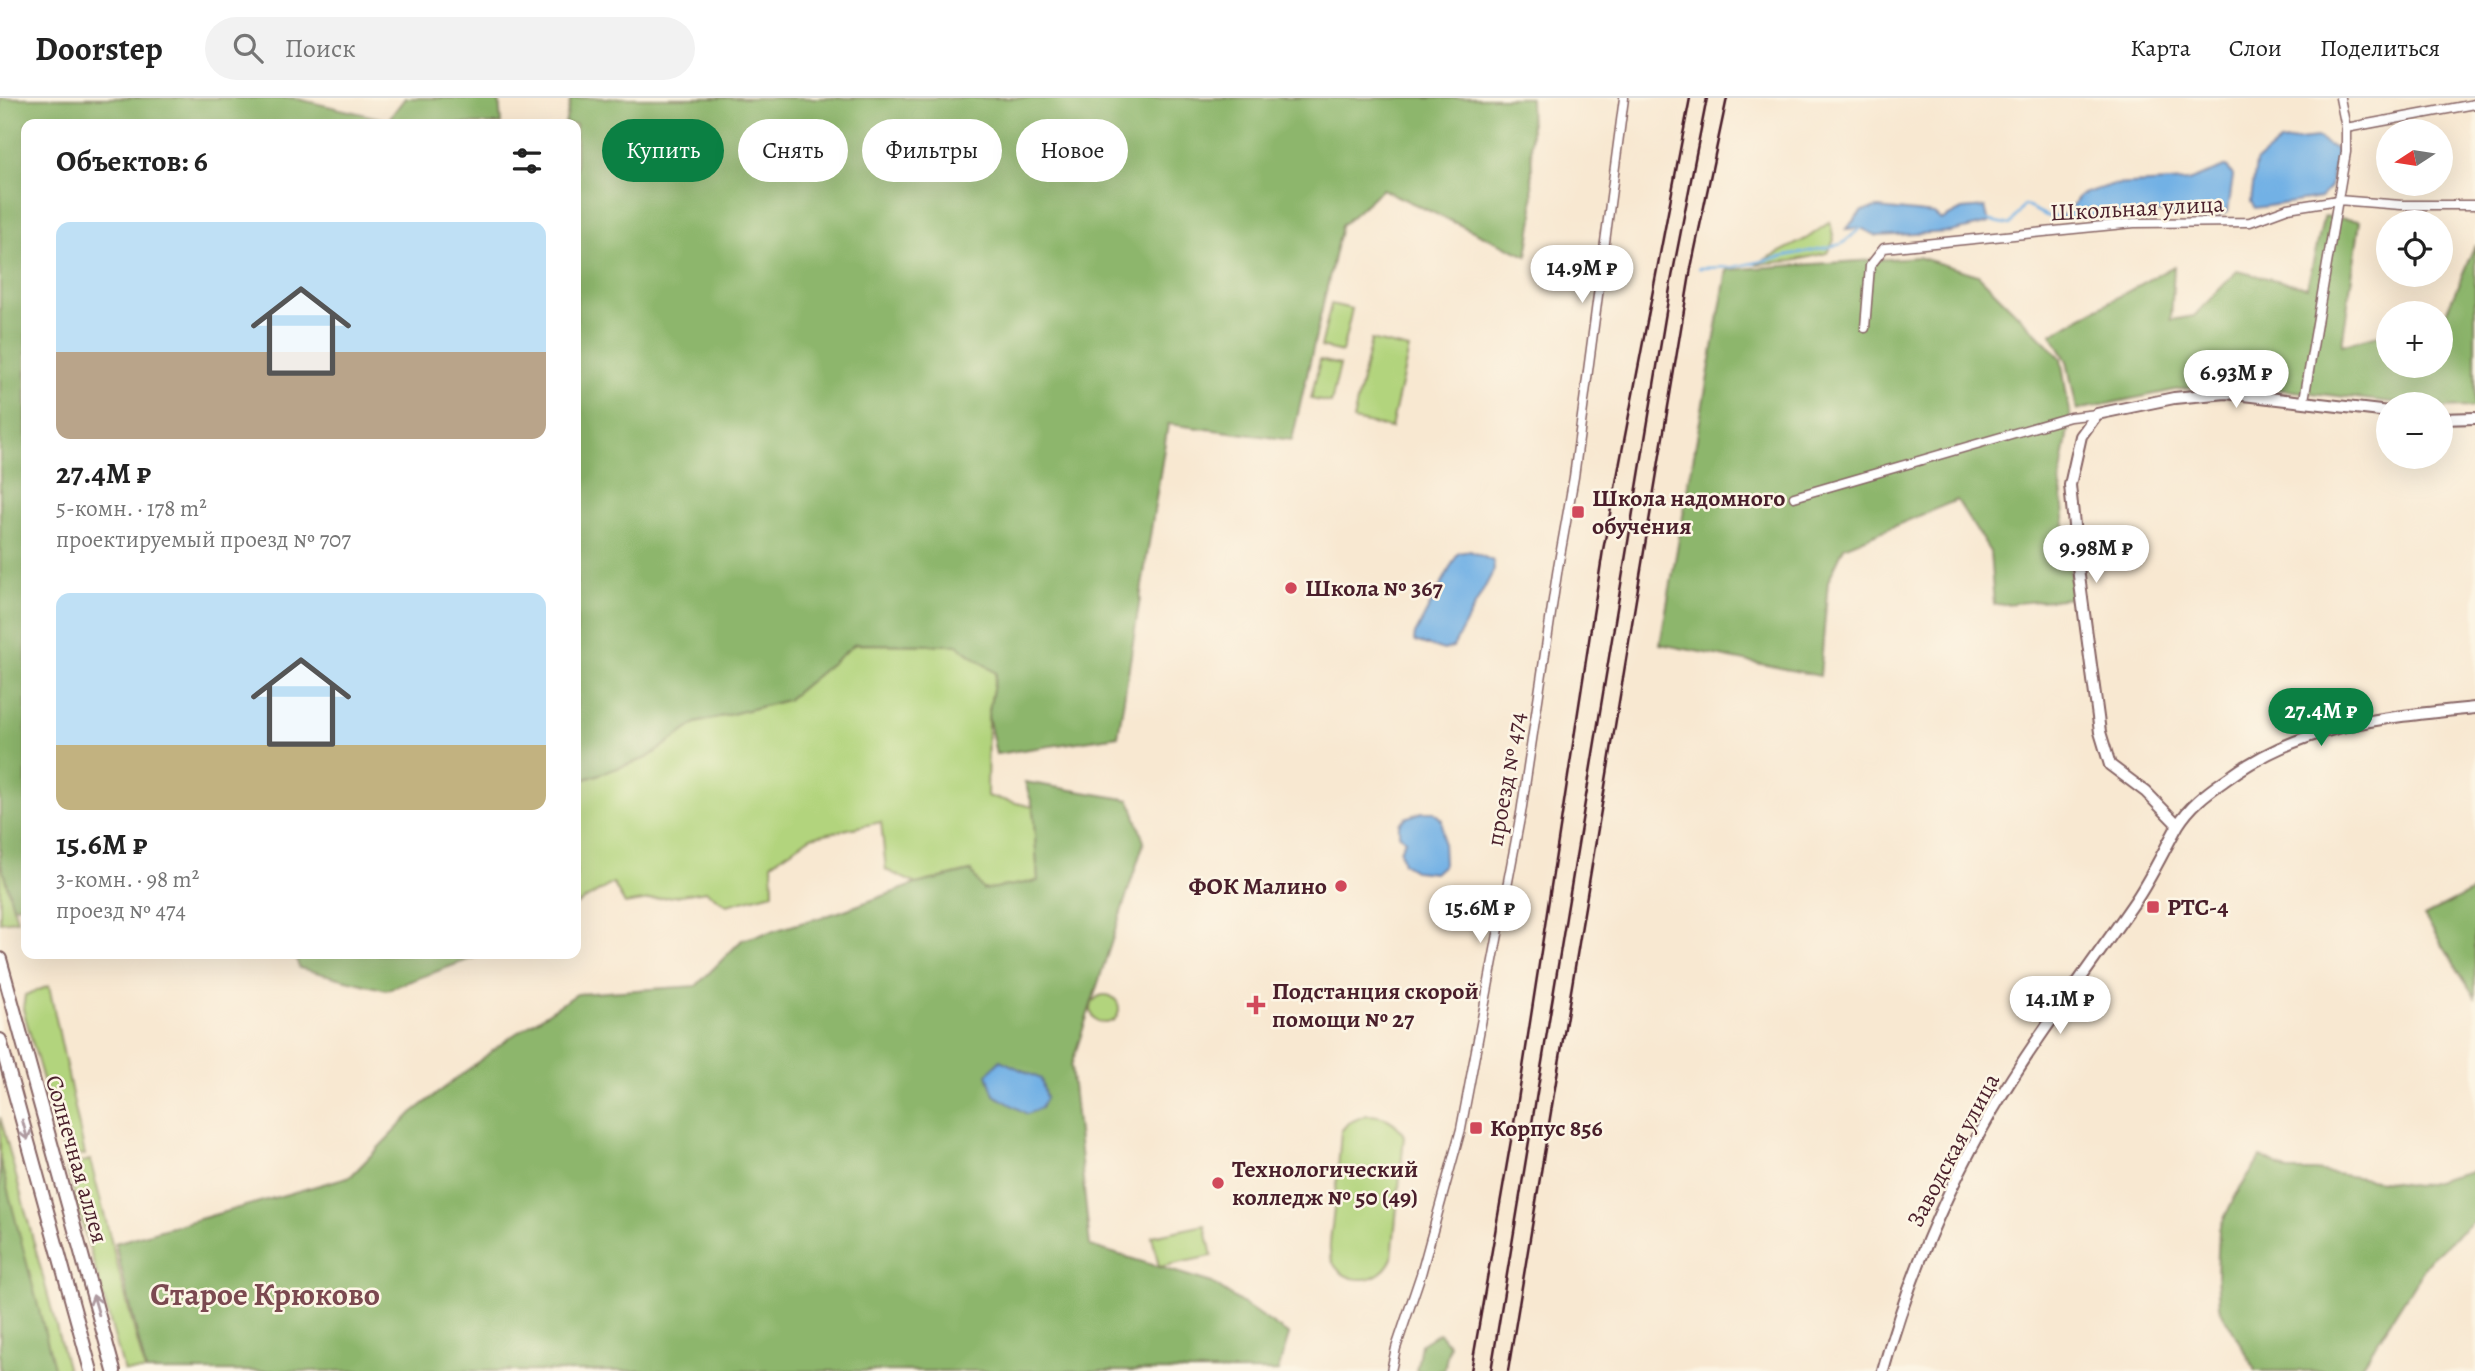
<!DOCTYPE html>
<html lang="ru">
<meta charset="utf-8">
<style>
:root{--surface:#fff;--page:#f2f2f2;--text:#222;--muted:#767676;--line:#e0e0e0;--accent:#0b8043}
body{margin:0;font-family:Alegreya,serif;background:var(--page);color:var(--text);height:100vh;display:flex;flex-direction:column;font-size:26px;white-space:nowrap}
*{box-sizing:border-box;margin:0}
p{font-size:23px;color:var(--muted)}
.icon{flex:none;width:38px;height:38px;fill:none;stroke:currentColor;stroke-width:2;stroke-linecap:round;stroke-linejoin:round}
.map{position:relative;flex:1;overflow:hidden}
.panel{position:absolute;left:21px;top:21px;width:560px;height:840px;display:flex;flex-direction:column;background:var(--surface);border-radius:14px;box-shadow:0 7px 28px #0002}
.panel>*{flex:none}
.guide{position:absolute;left:602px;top:21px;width:665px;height:63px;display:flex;gap:14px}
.needle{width:46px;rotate:258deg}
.buttons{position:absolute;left:2376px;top:21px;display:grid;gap:14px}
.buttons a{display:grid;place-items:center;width:77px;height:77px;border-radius:50%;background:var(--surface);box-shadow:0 7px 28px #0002;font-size:35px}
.price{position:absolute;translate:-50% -60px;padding:0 16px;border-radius:24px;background:#fff;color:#222;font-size:23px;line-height:46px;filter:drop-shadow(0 2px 4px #0008)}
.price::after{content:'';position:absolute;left:50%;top:42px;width:21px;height:16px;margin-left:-10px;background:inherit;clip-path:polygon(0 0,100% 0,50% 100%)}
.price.selected{background:var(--accent);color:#fff}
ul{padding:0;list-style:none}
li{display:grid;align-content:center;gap:14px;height:371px;padding:0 35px}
li span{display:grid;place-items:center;height:217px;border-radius:14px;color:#555}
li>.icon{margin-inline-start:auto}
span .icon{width:126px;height:126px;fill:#fffc;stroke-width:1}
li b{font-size:30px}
h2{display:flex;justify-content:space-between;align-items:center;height:84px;padding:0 35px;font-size:30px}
.chip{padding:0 24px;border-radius:32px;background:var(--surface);box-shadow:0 7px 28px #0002;font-size:24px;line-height:63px}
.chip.selected{background:var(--accent);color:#fff}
header{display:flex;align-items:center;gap:42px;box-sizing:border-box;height:98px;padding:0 35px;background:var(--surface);border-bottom:2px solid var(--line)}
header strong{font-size:33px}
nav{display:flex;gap:38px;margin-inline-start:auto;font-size:24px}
.search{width:490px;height:63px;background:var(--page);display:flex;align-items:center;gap:18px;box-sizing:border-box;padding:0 24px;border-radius:38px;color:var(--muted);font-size:26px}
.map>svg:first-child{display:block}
.green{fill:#b2d47d;stroke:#7e7a54;stroke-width:2}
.forest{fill:#8db66c;stroke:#6c6a4c;stroke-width:2}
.water{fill:#72b1e5;stroke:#5e6888;stroke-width:2}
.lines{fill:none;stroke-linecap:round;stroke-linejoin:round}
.stream{stroke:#72b1e5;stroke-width:2.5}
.minor-casing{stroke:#876565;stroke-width:11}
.tertiary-casing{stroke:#876565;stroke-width:14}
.primary-casing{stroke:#876565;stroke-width:16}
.minor{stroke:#fff;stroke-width:8}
.tertiary{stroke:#fff;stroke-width:10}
.primary{stroke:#fff;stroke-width:12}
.rail{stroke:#4a1f2b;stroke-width:2.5}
.oneway{stroke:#ae9aa0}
.poi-dot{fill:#d1495b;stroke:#fcf5e5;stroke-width:2.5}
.labels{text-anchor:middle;stroke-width:5;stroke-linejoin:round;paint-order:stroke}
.street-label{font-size:24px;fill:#4a1f2b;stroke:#fcf5e5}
.poi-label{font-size:24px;font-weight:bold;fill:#4a1f2b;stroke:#fcf5e5;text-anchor:start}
.district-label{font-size:32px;font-weight:bold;fill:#7b4950;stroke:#fcf5e5}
</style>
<header>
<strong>Doorstep</strong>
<div class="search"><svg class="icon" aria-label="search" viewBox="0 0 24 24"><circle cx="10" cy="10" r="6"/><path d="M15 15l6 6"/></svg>Поиск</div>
<nav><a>Карта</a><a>Слои</a><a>Поделиться</a></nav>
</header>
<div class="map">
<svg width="2475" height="1273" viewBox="0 0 2475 1273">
<rect width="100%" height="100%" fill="#fcf5e5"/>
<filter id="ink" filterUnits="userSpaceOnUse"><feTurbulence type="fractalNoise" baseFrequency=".0143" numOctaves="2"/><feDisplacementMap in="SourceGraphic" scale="14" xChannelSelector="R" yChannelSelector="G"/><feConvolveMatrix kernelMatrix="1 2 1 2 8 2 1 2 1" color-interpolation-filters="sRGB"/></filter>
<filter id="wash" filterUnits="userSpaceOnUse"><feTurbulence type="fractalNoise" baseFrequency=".00686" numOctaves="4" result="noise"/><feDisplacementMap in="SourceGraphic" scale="28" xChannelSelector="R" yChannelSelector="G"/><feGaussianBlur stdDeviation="1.57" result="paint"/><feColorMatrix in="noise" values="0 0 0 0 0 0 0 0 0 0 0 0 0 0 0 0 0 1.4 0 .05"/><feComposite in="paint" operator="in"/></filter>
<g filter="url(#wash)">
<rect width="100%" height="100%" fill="#f8e8d1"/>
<!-- green -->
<path class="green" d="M1830,124L1834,142L1827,155L1793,163L1756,166L1806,141Z
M1331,206L1352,211L1342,254L1321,249Z
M1371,242L1409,251L1391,330L1353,322Z
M1320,262L1340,267L1331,305L1311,301Z
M854,546L957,547L996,575L988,618L987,698L1033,709L1038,783L983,792L970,773L916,786L886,772L881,724L811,739L772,765L773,795L727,807L706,793L625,806L613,785L576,807V684L647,660L696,625L787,602Z
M0,762L17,822L0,824Z
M49,888L85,1057L68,1056L62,1049L23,911L25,897Z
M1091 911a14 14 0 1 1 28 0a14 14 0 1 1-28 0Z
M1366,1017C1383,1017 1396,1022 1404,1038L1392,1160C1379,1191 1333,1187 1330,1153C1329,1143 1332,1131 1333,1120C1336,1091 1339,1062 1341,1033L1348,1025Z
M0,1019L3,1029L68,1273H0Z
M90,1062L145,1273H124L67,1071L79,1065Z
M1205,1127L1212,1158L1159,1169L1152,1138Z"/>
<!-- forest -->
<path class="forest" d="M0,0H293L388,22L405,0H499L501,26H26V805L13,809L0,762Z
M571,0H1530L1533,120L1527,158L1382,91L1341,128L1292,342L1168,326L1118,638L996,656L988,618L996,575L957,547L855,546L787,602L696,625L647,660L576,684V26H565Z
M2324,118L2360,123L2342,247L2389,234V268H2441V218L2445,217L2475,147V309L2441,310V306H2408L2222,285L2175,292L2077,312L2067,263L2051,236L2174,168L2171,222L2194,218L2237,173L2307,189Z
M1918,159L1978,177L2061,260L2070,319L2060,382L2073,500L1994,507L1990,454L1957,402L1844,449L1828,483L1820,578L1660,546L1727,172Z
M1025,684L1130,702L1144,744L1071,968L1090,1148L1212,1185L1289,1237L1278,1273H146L115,1145L351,1078L412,1015L509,940L577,896L696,888L742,842L839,814L916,786L971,773L983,792L1038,783L1033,709Z
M2475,792V899L2424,818Z
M295,856H484L386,892L299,870Z
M2261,1059L2288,1073H2315L2416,1088L2475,1072V1122L2430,1161L2359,1273H2256L2219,1209L2217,1177L2219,1131L2234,1100Z
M0,1062L55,1273H0Z
M1439,1235L1449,1247L1444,1273H1416L1421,1246Z"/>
<!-- water -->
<path class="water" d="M2317,40L2337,52L2330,89L2321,100L2255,110L2251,104L2256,64L2280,44Z
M2227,68L2233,78L2228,114L2206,122L2178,119L2153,113L2062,122L2059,119L2068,114L2080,97L2111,87L2188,83Z
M1985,109L1989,125L1951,134L1877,138L1861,130L1846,131L1862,113L1878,110L1934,116L1941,122L1962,111Z
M1470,453L1493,463L1494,472L1453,549L1444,552L1414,543L1415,536L1458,455Z
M1422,714H1434L1442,722L1444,766L1434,775L1416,773L1403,765L1400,753L1405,742L1399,736V726L1405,720Z
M1000,962L1041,981L1046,1000L1041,1010L1027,1016L994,997L987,977Z"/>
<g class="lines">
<!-- stream -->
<path class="stream" d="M1986,122L2010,127L2024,107L2047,118L2060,119
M1699,170L1734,169L1842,146L1862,129"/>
</g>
</g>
<g filter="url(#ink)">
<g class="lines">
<!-- minor casing -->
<g class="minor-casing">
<path id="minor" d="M2346,30L2475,6
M1865,230L1870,168L1884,150L2134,125L2250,124L2288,110L2338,102L2401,107H2475
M2304,302L2346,54V30L2340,0
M1794,399L2070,319L2097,316
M1391,1273L1396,1250L1421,1176L1461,1031L1521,715L1558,469L1574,379L1624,0"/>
</g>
<!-- tertiary casing -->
<g class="tertiary-casing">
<path id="tertiary" d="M2441,321L2475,320
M2178,727C2190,708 2205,696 2224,683C2300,626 2384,619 2475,610
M1883,1273C1908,1182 1945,1095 1992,1013C2035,940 2088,872 2136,802C2152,778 2164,752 2178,727L2146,694L2110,667L2100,634L2079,478L2070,387L2081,338L2097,316L2174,300L2226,295L2389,314"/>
</g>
<!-- primary casing -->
<g class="primary-casing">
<path id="primary" d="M0,861L114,1273
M0,942L91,1273"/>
</g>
<!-- minor -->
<use href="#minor" class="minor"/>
<!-- tertiary -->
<use href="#tertiary" class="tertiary"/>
<!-- primary -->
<use href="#primary" class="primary"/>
<!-- rail -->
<path class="rail" d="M1471,1273L1518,1002L1603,452L1690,0
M1491,1273L1671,184L1707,0
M1508,1273L1691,170L1727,0"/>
</g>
<!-- one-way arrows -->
<defs><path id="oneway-shaft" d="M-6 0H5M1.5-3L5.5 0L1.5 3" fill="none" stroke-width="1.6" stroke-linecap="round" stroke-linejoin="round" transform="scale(1.75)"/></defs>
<g class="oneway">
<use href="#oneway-shaft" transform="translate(25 1032) rotate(75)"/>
<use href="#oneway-shaft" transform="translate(96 1207) rotate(-106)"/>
</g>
</g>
<!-- markers -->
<g class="poi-dot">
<rect x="1571" y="407" width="14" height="14" rx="3.5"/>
<circle cx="1291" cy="490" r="7"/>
<circle cx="1341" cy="788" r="7"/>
<rect x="2146" y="802" width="14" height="14" rx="3.5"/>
<path d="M1252.5 896.5h7v7h7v7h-7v7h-7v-7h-7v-7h7z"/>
<rect x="1469" y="1023" width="14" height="14" rx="3.5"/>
<circle cx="1218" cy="1085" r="7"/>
</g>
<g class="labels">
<!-- street labels -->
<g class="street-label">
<text transform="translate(2137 110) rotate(-3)" y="8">Школьная улица</text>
<text transform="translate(1506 681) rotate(-80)" y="8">проезд № 474</text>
<text transform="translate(1953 1052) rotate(-62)" y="8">Заводская улица</text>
<text transform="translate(77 1061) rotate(74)" y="8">Солнечная аллея</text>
</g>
<!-- poi labels -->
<g class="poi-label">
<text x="1592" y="408">Школа надомного<tspan x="1592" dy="28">обучения</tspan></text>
<text x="1305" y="498">Школа № 367</text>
<text x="1327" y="796" text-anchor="end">ФОК Малино</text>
<text x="2167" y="817">РТС-4</text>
<text x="1272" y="901">Подстанция скорой<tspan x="1272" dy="28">помощи № 27</tspan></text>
<text x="1490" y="1038">Корпус 856</text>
<text x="1232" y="1079">Технологический<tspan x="1232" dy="28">колледж № 50 (49)</tspan></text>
</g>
<!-- district labels -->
<g class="district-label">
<text x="265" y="1207">Старое Крюково</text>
</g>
</g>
</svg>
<div class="buttons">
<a><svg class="needle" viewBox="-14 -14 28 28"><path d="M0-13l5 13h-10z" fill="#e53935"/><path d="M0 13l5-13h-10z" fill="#767676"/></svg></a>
<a><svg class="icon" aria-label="locate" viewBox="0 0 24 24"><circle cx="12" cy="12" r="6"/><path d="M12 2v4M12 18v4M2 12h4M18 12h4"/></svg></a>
<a>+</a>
<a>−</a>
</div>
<b class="price" style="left:1582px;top:207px">14.9M ₽</b>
<b class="price" style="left:2236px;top:312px">6.93M ₽</b>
<b class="price" style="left:2096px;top:487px">9.98M ₽</b>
<b class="price selected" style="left:2321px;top:650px">27.4M ₽</b>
<b class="price" style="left:1480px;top:847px">15.6M ₽</b>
<b class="price" style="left:2060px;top:938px">14.1M ₽</b>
<div class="guide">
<a class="chip selected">Купить</a>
<a class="chip">Снять</a>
<a class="chip">Фильтры</a>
<a class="chip">Новое</a>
</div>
<section class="panel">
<h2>Объектов: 6<svg class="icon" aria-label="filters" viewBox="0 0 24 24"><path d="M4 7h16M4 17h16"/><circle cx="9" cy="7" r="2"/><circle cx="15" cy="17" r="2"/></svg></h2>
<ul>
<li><span style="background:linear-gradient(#bfe0f5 60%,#b9a48a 0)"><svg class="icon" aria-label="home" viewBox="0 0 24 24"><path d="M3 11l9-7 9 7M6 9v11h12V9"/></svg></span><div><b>27.4M ₽</b><p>5-комн. · 178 m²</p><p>проектируемый проезд № 707</p></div></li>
<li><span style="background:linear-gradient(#bfe0f5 70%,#c2b280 0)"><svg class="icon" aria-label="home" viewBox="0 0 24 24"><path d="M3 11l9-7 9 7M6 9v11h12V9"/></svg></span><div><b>15.6M ₽</b><p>3-комн. · 98 m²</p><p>проезд № 474</p></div></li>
</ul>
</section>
</div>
